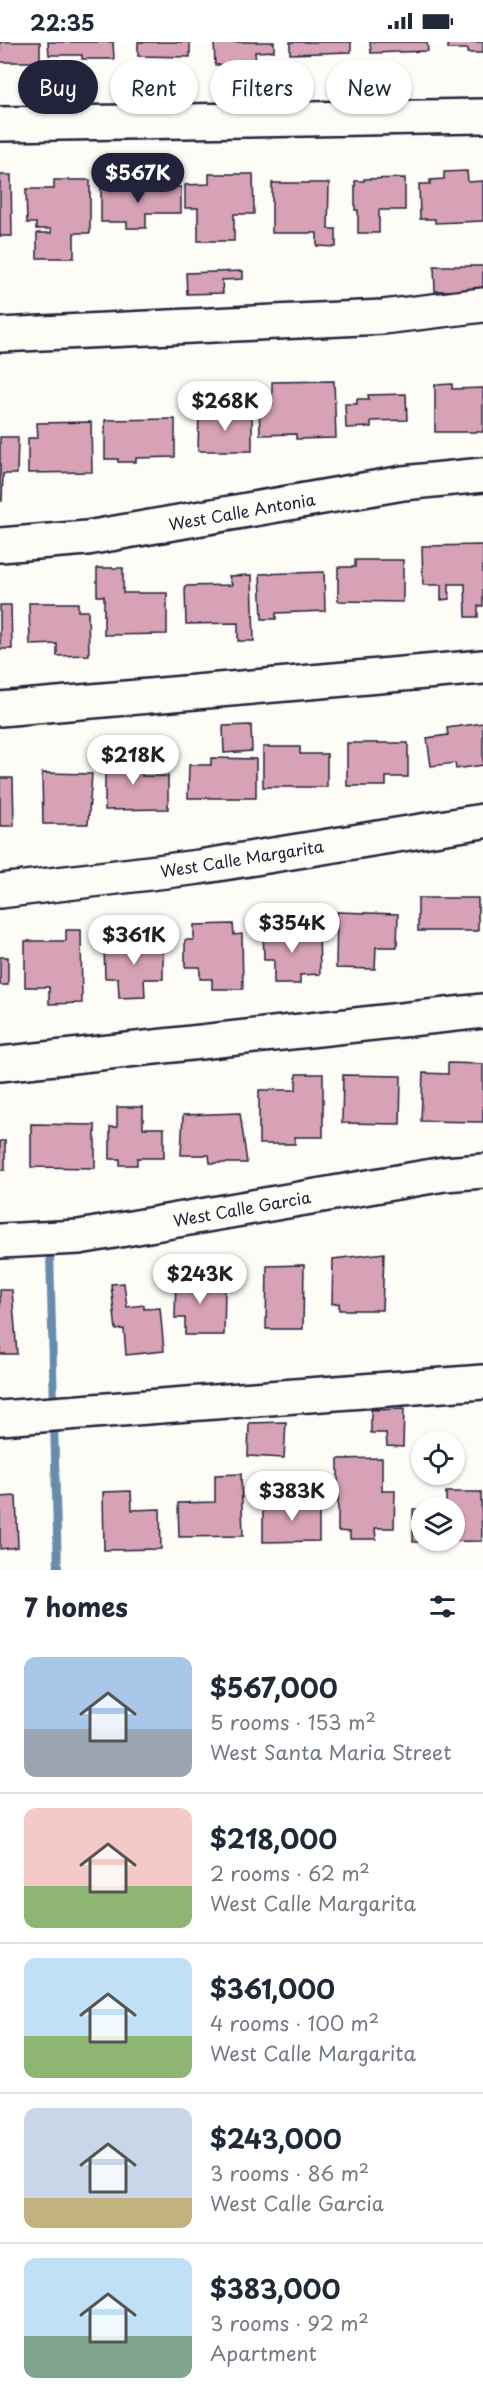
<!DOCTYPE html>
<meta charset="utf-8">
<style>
:root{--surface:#fff;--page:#f6f6f7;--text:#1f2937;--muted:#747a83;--line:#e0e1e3;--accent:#22223b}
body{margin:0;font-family:"Playpen Sans",sans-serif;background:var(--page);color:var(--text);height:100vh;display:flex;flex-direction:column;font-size:22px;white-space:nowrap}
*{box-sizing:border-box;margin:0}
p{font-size:20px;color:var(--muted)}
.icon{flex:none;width:33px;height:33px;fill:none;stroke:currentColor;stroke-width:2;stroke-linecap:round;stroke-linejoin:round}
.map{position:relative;height:1528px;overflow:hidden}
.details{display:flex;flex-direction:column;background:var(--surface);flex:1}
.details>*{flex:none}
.guide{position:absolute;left:18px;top:18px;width:447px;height:54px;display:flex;gap:12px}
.controls{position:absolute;left:411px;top:1389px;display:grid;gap:12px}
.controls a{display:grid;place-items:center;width:54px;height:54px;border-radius:50%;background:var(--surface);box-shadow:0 2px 4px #0004;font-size:30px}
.price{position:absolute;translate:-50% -51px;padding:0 14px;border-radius:21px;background:#fff;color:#222;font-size:20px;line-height:39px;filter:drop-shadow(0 2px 3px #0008)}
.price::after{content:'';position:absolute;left:50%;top:36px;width:18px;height:14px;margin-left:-9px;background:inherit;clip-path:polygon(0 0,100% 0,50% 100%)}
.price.current{background:var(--accent);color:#fff}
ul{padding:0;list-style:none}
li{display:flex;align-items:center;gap:18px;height:150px;padding:0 24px}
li+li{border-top:2px solid var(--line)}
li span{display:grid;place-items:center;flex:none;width:168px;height:120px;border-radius:12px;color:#555}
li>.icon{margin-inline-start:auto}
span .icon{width:72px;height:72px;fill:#fffc;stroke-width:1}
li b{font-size:26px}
h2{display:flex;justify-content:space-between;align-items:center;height:72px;padding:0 24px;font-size:26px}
.tag{padding:0 21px;border-radius:27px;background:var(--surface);box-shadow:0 2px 4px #0004;font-size:21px;line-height:54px}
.tag.current{background:var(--accent);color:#fff}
.status{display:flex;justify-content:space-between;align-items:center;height:42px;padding:0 30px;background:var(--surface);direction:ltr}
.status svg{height:16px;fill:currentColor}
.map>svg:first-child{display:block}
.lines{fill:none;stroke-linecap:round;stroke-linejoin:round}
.stream{stroke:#678cab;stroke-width:8}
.building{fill:#d7a1b6;stroke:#22223b;stroke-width:1.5}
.minor-casing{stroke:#22223b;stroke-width:38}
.minor{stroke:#fdfcf7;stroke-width:33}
.labels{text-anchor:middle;stroke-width:6;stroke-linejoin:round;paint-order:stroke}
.street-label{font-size:16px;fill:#22223b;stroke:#fdfcf7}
</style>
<div class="status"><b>22:35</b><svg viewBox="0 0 49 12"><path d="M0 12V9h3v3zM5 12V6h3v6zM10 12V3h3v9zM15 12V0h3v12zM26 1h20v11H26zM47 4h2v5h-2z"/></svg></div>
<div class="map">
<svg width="483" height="1528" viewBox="0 0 483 1528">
<rect width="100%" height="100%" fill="#fdfcf7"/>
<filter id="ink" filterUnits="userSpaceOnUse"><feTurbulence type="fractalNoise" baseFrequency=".0167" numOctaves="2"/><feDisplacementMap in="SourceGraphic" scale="12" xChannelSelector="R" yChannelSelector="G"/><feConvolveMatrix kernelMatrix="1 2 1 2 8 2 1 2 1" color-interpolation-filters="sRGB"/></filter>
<g filter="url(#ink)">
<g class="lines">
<!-- stream -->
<path class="stream" d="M50,1210L54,1365
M54,1380L58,1528"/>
</g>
<!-- building -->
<path class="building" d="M0,0H40V20H0Z
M48,0H113L114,17H82V13H49Z
M138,0H190V15L138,14Z
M214,0H274V9L255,10L256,22L215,23Z
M290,0H351V10L290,12Z
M370,0H427L428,9L371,11Z
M448,0H483V11H467L468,7H448Z
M467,129L468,140L483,139V179L435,181V177H420L419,142H430V138L444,137V130Z
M209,132H253L254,172H234V199H198V166H185V143L209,142Z
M0,133H11L12,194H0Z
M405,136V168H379V191H358V168H355V139H364V137Z
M54,138H90V191H74V216H37V191H51V187H36V181H27L26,147H54Z
M272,141H329L328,187H336V205L317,204V191H272Z
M101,145H181V171H146V186H127V180H101Z
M434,224H483V249H435Z
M243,229V237L222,238L223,251L187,252L186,231Z
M334,339L336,396L296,397V392L260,393L259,362H272V340Z
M452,342V347L483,346V390H435V343Z
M406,352L407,378L371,379V385L346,386L345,362H357V357H369L368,353Z
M199,371H252V409H198Z
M175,377V415L136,416V420H118V417H105V378Z
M91,380L92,430L28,431V396H38L37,381Z
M0,395H18L17,432H3L2,459H0Z
M483,503V564H478V575H466L465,542H449V557L441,558V543H423L422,504Z
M355,518H403V560L338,559V525H355Z
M97,526H123V551H167V592L104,593V554H97Z
M324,530L325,569L276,571V577H262L260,532Z
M252,533L254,599H238V581L186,582L185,544L232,543L229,534Z
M29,561H78V569H88L89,613L57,614V602L30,603Z
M0,563H11L12,607H0Z
M483,681V723L456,727L455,721L431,724L427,696L448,693L447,686Z
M251,683L252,709L224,711L223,684Z
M347,701H408V735H386V744H347Z
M263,705H300V712H327V745H263Z
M105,713H122V716H142V734H168V767L105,768Z
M211,716L256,717V756H188L189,723H211Z
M42,731L92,732L88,782H43Z
M0,736H13L14,784H0Z
M418,856H478V889H418Z
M337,870L398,872L397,905H376L375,927L336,926Z
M233,882L234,893L242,892L243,947H212V937H200V925H185V898H194V883Z
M319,887L320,932L300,933V942H274V918H264L263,888Z
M66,888H81L82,961L49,962V945H25V899H66Z
M163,901V937H144L145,955L119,956L118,936H105L104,903Z
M0,915H8V943H0Z
M448,1021L483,1022V1080L421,1079L423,1031L448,1032Z
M296,1032H323V1095H295V1102H259V1048H296Z
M343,1033L401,1034L400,1082L342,1081Z
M117,1065H143V1086H164V1116H137V1123H120V1117H110V1085H117Z
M240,1071L247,1121H210L209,1113H181L183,1073Z
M31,1082L95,1083V1126L31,1125Z
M0,1099H5V1128H0Z
M384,1211L382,1268H339V1261L332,1262L333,1217Z
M304,1223L303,1287H266L267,1224Z
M176,1231H203V1245L225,1246L224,1293H185V1276H175Z
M124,1241L127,1265L144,1263V1267L160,1266L164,1309L126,1313L124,1287L116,1288L111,1242Z
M0,1248H12L17,1312H0Z
M404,1367L403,1405L387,1404L386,1391H371V1368Z
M286,1380L284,1416L248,1414L249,1381Z
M382,1416V1449H395L394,1486H375L376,1497H350V1490L338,1489V1417Z
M241,1432L243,1494L179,1495L178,1461L215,1460V1433Z
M131,1449L132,1468L160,1467L161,1507L104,1508L103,1450Z
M446,1450H481L482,1499L413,1500V1467H422V1498H454V1466H446Z
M16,1454L18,1505L0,1507V1455Z
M287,1458H319V1499L263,1500V1465H287Z"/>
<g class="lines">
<!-- minor casing -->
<g class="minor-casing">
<path id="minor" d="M0,82L483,74
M0,293L383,275L483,263
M0,503L87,496L403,441L483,433
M0,667L483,625
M0,849L199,825L483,779
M0,1022L483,969
M0,1199L79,1195L444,1132L483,1129
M0,1376L483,1340"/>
</g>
<!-- minor -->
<use href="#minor" class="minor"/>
</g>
</g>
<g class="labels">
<!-- street labels -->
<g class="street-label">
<text transform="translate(242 470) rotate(-10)" y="6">West Calle Antonia</text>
<text transform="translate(242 817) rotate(-9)" y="6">West Calle Margarita</text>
<text transform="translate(242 1167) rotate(-10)" y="6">West Calle Garcia</text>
</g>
</g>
</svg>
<div class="controls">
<a><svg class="icon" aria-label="locate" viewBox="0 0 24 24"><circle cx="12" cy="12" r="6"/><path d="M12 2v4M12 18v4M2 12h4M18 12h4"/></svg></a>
<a><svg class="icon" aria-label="layers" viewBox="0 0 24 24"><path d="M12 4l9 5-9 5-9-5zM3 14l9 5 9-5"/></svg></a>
</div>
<b class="price current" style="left:138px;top:162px">$567K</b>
<b class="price" style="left:225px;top:390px">$268K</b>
<b class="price" style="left:133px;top:744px">$218K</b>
<b class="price" style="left:292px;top:912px">$354K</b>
<b class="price" style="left:134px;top:924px">$361K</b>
<b class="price" style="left:200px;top:1263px">$243K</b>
<b class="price" style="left:292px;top:1480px">$383K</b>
<div class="guide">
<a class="tag current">Buy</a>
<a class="tag">Rent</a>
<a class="tag">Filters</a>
<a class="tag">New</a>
</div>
</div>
<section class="details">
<h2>7 homes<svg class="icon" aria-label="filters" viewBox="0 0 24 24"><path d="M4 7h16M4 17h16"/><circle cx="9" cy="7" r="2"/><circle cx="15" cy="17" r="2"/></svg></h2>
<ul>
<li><span style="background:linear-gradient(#a9c7e8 60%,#9aa5b1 0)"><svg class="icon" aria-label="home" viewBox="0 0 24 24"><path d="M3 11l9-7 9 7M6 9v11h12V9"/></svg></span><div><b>$567,000</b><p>5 rooms · 153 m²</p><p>West Santa Maria Street</p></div></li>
<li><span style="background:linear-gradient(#f6c9c9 65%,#8fb573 0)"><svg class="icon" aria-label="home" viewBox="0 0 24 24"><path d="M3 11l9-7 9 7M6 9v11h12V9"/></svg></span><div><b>$218,000</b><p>2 rooms · 62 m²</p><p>West Calle Margarita</p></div></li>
<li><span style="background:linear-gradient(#bfe0f5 65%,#8fb573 0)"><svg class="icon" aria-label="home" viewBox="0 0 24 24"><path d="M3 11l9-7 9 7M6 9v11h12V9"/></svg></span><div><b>$361,000</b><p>4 rooms · 100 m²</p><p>West Calle Margarita</p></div></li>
<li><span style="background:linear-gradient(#c9d6e8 75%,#c2b280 0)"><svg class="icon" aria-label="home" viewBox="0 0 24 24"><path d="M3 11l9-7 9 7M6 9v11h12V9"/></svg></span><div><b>$243,000</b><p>3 rooms · 86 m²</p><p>West Calle Garcia</p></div></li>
<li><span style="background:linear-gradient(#bfe0f5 65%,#7fa58c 0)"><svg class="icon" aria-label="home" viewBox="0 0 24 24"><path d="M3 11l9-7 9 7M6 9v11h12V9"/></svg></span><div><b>$383,000</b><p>3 rooms · 92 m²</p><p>Apartment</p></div></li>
</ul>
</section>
